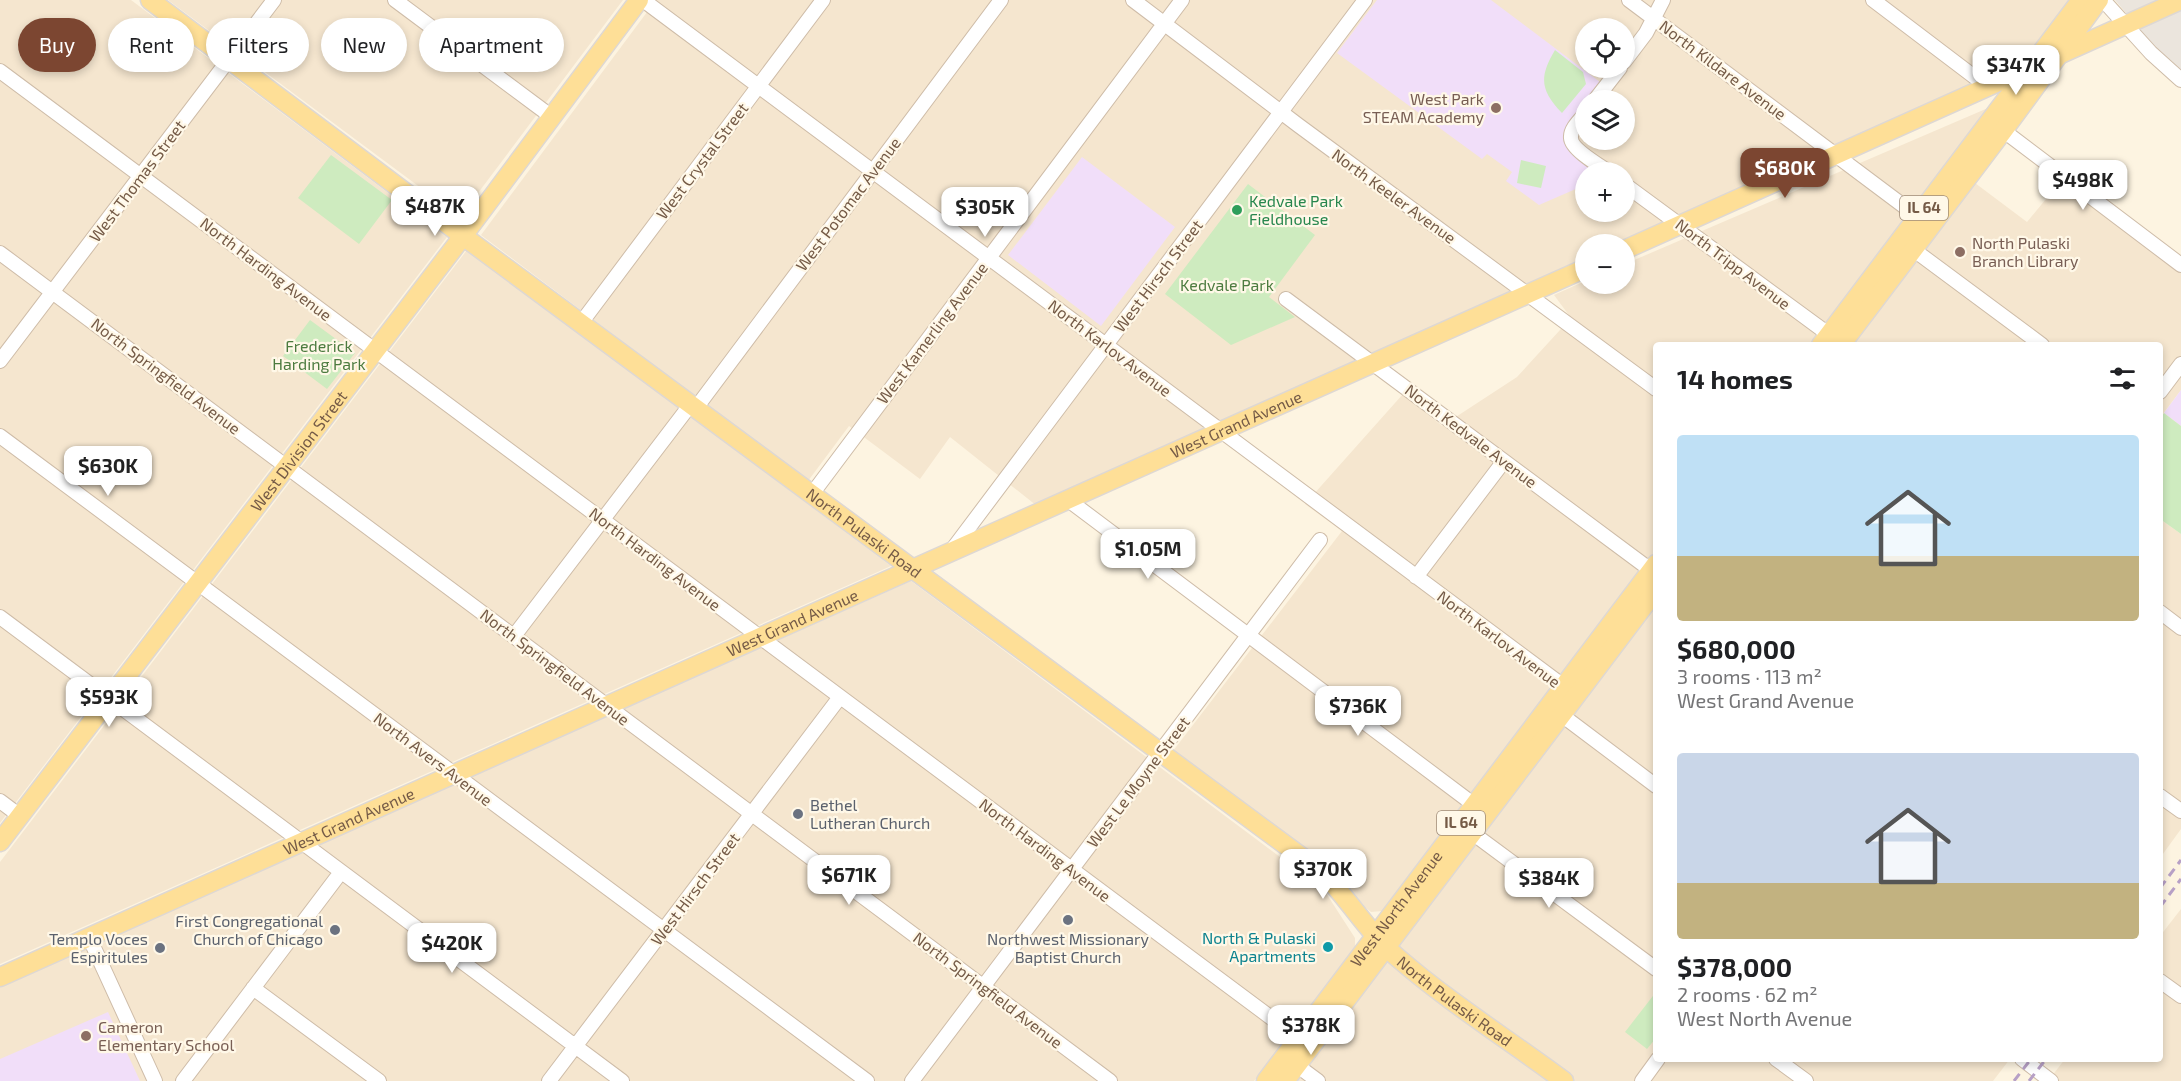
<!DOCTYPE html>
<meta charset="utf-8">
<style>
:root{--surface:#fff;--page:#f6f6f6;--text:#202124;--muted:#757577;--accent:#7c4631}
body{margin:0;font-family:"Exo 2",sans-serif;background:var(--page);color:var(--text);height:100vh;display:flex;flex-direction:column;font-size:22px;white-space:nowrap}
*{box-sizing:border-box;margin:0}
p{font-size:20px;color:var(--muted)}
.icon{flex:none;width:33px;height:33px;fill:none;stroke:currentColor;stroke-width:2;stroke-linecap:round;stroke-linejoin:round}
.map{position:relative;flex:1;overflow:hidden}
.sheet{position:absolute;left:1653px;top:342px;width:510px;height:720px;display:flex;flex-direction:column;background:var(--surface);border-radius:6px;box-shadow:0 3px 9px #0003}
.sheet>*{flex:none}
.banner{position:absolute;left:18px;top:18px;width:570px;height:54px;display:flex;gap:12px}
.tools{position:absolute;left:1575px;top:18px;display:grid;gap:12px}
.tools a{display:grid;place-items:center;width:60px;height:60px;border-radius:50%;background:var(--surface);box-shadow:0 3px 9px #0003;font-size:30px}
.price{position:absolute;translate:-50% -51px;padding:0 14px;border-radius:12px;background:#fff;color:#222;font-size:20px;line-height:39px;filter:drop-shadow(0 2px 3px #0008)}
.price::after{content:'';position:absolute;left:50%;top:36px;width:18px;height:14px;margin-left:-9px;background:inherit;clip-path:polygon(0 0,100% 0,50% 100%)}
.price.current{background:var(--accent);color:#fff}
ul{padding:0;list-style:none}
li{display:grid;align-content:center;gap:12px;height:318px;padding:0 24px}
li span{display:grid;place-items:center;height:186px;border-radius:6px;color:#555}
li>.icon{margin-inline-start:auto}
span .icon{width:108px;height:108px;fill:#fffc;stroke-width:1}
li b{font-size:26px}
h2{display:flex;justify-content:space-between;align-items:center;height:72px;padding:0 24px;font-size:26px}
.pill{padding:0 21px;border-radius:27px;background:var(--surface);box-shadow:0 3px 9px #0003;font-size:21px;line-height:54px}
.pill.current{background:var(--accent);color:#fff}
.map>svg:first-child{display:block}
.residential{fill:#f5e6cf;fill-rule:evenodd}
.industrial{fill:#ebe5dd}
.education{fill:#f1def9}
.green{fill:#ceebbf}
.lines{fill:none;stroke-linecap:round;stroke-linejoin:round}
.minor-casing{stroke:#cebca8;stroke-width:16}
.major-casing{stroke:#ded8d3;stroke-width:21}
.minor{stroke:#fff;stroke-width:14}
.major{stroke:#fedf97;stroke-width:18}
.rail{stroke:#b7a0c6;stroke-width:3;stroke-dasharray:9 6;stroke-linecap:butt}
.education-dot{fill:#8d6e63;stroke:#fff8e8;stroke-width:2}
.leisure-dot{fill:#2e9e5b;stroke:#fff8e8;stroke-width:2}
.worship-dot{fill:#6b7280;stroke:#fff8e8;stroke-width:2}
.culture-dot{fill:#0f9aa8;stroke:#fff8e8;stroke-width:2}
.labels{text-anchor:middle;stroke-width:4.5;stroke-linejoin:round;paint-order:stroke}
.shield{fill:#fff8e8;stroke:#9e8a77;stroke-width:1.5}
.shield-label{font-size:15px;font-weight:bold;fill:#755b47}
.street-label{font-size:16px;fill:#755b47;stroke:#fff8e8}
.education-label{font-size:16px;fill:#785e54;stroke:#fff8e8;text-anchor:start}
.leisure-label{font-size:16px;fill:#27864d;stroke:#fff8e8;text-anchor:start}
.park-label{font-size:16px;fill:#4c7b3f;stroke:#fff8e8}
.worship-label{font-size:16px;fill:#5b616d;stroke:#fff8e8;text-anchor:end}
.culture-label{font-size:16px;fill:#0d838f;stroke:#fff8e8;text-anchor:end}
</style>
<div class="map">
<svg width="2181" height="1081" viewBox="0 0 2181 1081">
<rect width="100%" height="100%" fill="#fdf4e1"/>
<!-- residential -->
<path class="residential" d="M0,0H131L447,237L0,823Z
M168,0H623L460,217Z
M656,0H2074L2023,65L1621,244H1586L1585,261L1037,506L950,437L920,479L849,426L808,481L481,235ZM1586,28H1624V68H1586ZM1586,100H1624V140H1586ZM1586,172H1624V212H1586Z
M1988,108L1810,345H1656V550L1450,827H1445L1382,911L1371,912L1366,908L1338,873L1173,751L1342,531L1305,504L1403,394L1442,426L1517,377L1571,318L1554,295L1585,281L1586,284H1624L1625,264Z
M2060,182L2181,273V390L2160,418V345H1852L1975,183L2027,222Z
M467,250L891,566L0,964V862Z
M2160,519L2181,534V829L2160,858Z
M911,581L1324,890L1355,938V947L1254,1081H0V986Z
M1656,604V1059H2010L1993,1081H1297L1469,854L1468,850L1471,846L1477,843Z
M2181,909V1081H2048L2065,1059H2160V936Z"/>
<!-- industrial -->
<path class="industrial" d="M2115,0H2181V74L2171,66Z"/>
<!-- education -->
<path class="education" d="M1377,0H1491L1600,82L1574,116L1566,131L1600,172H1586L1585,185L1539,205L1506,181L1512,172L1487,154L1482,159L1337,53Z
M1082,157L1175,227L1101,326L1008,255Z
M2181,390V426L2164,413Z
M108,1012L140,1081H0V1059Z"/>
<!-- green -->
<path class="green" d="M1555,50L1583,72L1586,84L1562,113C1540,90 1539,77 1555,50Z
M331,155L392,200L359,244L298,198Z
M1521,160L1546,166L1541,188L1517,183Z
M1248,184L1315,235L1269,297L1295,317L1231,345L1165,294Z
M310,320L355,353L327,389L283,356Z
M2164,413L2181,426V534L2160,519V418Z
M1656,992V1038L1647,1049L1625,1032Z"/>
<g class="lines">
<!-- minor casing -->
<g class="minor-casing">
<path id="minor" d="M395,0L552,117
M643,0L1570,691
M1133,0L1298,125L1656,389
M1629,0L1925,222
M1873,0L1989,88
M2103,0L2151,53L2181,80
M1624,62L1646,33L1663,0
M0,71L1305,1043
M1595,100L1620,68
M1586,113C1580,120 1570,129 1571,138C1571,149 1600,166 1609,172
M1996,125L2181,265
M1624,184L1835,339
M1906,244L2042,345
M0,253L1110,1081
M1286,299L1656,574
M581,323L823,0
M0,361L274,0
M2160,392L2181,364
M696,408L1001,0
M0,436L867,1081
M812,494L1182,0
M1067,499L1481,810
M952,550L1365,0
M1416,577L1504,461
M2160,612L2181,628
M0,617L622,1081
M514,636L691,404
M1555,710L1656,786
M2160,796L2181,811
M0,801L20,816
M1467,829L1656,969
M89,937L155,1081
M2160,981L2181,996
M253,988L379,1081
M1776,1059L1806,1081
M2022,1059L2051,1081
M1291,1061L1318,1081
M183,1081L341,872
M549,1081L840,697
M912,1081L1320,540
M1642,1081L1658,1059"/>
</g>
<!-- major casing -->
<g class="major-casing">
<g id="major">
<path id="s1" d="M150,0L463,236L1322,872C1349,899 1368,933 1398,958C1450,1003 1509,1040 1564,1081"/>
<path d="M1624,250L2181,0"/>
<path d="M1821,345L2081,0"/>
<path d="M1841,345L2003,131L2099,0"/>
<path id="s2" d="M0,842L463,236L639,0"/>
<path id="s3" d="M0,977L1586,268"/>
<path id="s4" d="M1266,1081L1656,564"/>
<path d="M1285,1081L1656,590"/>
</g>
</g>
<!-- minor -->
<use href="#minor" class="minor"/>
<!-- major -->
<use href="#major" class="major"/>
<!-- rail -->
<path class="rail" d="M2160,888L2181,860
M2160,907L2181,879
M2014,1081L2031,1059
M2029,1081L2046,1059"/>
</g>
<!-- markers -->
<g class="education-dot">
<circle cx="1496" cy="108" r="6"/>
<circle cx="1960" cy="252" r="6"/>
<circle cx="86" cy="1036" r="6"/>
</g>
<circle class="leisure-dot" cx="1237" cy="210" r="6"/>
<g class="worship-dot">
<circle cx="798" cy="814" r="6"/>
<circle cx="1068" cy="920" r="6"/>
<circle cx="335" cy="930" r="6"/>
<circle cx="160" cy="948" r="6"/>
</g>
<circle class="culture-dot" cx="1328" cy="947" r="6"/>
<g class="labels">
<!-- shield labels -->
<g class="shield">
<rect x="1900" y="196" width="48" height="24" rx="4.5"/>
<rect x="1437" y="811" width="48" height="24" rx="4.5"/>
</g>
<g class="shield-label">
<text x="1924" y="213">IL 64</text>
<text x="1461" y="828">IL 64</text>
</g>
<!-- street labels -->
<g class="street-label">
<text transform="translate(1723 70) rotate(37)" y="6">North Kildare Avenue</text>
<text transform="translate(702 161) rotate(-53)" y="6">West Crystal Street</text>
<text transform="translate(137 181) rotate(-53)" y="6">West Thomas Street</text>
<text transform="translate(1394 196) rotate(36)" y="6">North Keeler Avenue</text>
<text transform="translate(848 204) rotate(-53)" y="6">West Potomac Avenue</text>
<text transform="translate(1733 264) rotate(37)" y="6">North Tripp Avenue</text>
<text transform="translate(266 269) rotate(37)" y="6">North Harding Avenue</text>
<text transform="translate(1158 276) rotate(-53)" y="6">West Hirsch Street</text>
<text transform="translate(932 333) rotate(-53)" y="6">West Kamerling Avenue</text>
<text transform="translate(1110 348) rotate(37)" y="6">North Karlov Avenue</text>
<text transform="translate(166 376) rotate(37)" y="6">North Springfield Avenue</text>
<text dy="6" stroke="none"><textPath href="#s3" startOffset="1354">West Grand Avenue</textPath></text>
<text transform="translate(1471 436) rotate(37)" y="6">North Kedvale Avenue</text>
<text dy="6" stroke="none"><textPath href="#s2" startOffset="492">West Division Street</textPath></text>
<text dy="6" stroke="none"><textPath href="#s1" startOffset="891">North Pulaski Road</textPath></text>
<text transform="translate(655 559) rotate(37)" y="6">North Harding Avenue</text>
<text dy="6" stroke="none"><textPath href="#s3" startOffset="868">West Grand Avenue</textPath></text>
<text transform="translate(1499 639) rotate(37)" y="6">North Karlov Avenue</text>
<text transform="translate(555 667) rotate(37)" y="6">North Springfield Avenue</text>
<text transform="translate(433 759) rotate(37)" y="6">North Avers Avenue</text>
<text transform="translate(1138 782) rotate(-53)" y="6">West Le Moyne Street</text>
<text dy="6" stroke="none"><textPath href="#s3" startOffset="382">West Grand Avenue</textPath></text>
<text transform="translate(1045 850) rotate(37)" y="6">North Harding Avenue</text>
<text transform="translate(695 889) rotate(-53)" y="6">West Hirsch Street</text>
<text dy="6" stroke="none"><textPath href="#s4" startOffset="216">West North Avenue</textPath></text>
<text transform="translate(988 990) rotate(37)" y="6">North Springfield Avenue</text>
<text dy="6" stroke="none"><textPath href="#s1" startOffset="1647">North Pulaski Road</textPath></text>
</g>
<!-- education labels -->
<g class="education-label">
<text x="1484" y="105" text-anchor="end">West Park<tspan x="1484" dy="18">STEAM Academy</tspan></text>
<text x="1972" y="249">North Pulaski<tspan x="1972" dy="18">Branch Library</tspan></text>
<text x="98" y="1033">Cameron<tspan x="98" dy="18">Elementary School</tspan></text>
</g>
<!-- leisure labels -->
<g class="leisure-label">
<text x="1249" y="207">Kedvale Park<tspan x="1249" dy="18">Fieldhouse</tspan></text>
</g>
<!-- park labels -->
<g class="park-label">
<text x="1227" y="291">Kedvale Park</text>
<text x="319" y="352">Frederick<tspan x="319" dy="18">Harding Park</tspan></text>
</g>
<!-- worship labels -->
<g class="worship-label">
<text x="810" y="811" text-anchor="start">Bethel<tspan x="810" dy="18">Lutheran Church</tspan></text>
<text x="323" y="927">First Congregational<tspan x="323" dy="18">Church of Chicago</tspan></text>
<text x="148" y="945">Templo Voces<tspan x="148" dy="18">Espiritules</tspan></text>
<text x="1068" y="945" text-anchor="middle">Northwest Missionary<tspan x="1068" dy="18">Baptist Church</tspan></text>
</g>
<!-- culture labels -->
<g class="culture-label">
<text x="1316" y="944">North &amp; Pulaski<tspan x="1316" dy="18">Apartments</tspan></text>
</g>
</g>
</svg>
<div class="tools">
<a><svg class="icon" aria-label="locate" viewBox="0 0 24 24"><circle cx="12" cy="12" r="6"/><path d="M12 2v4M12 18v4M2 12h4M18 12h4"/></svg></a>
<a><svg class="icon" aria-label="layers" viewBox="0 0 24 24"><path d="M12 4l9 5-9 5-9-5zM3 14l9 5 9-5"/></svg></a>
<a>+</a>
<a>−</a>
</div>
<b class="price" style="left:2016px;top:96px">$347K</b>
<b class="price current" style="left:1785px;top:199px">$680K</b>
<b class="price" style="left:2083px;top:211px">$498K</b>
<b class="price" style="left:435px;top:237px">$487K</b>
<b class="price" style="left:985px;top:238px">$305K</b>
<b class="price" style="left:108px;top:497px">$630K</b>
<b class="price" style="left:1148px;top:580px">$1.05M</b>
<b class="price" style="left:109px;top:728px">$593K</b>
<b class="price" style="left:1358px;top:737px">$736K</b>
<b class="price" style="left:1323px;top:900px">$370K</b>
<b class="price" style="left:849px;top:906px">$671K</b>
<b class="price" style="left:1549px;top:909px">$384K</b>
<b class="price" style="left:452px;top:974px">$420K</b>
<b class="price" style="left:1311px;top:1056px">$378K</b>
<div class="banner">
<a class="pill current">Buy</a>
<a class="pill">Rent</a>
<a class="pill">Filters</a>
<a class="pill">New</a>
<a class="pill">Apartment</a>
</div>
<section class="sheet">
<h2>14 homes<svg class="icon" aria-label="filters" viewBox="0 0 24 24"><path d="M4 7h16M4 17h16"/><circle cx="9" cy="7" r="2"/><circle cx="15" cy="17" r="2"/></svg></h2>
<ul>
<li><span style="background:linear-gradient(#bfe0f5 65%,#c2b280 0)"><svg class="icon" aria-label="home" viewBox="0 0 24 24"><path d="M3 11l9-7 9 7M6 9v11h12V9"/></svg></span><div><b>$680,000</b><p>3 rooms · 113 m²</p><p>West Grand Avenue</p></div></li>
<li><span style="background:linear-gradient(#c9d6e8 70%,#c2b280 0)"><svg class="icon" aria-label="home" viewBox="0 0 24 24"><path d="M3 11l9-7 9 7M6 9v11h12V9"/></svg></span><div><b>$378,000</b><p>2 rooms · 62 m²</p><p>West North Avenue</p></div></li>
</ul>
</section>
</div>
